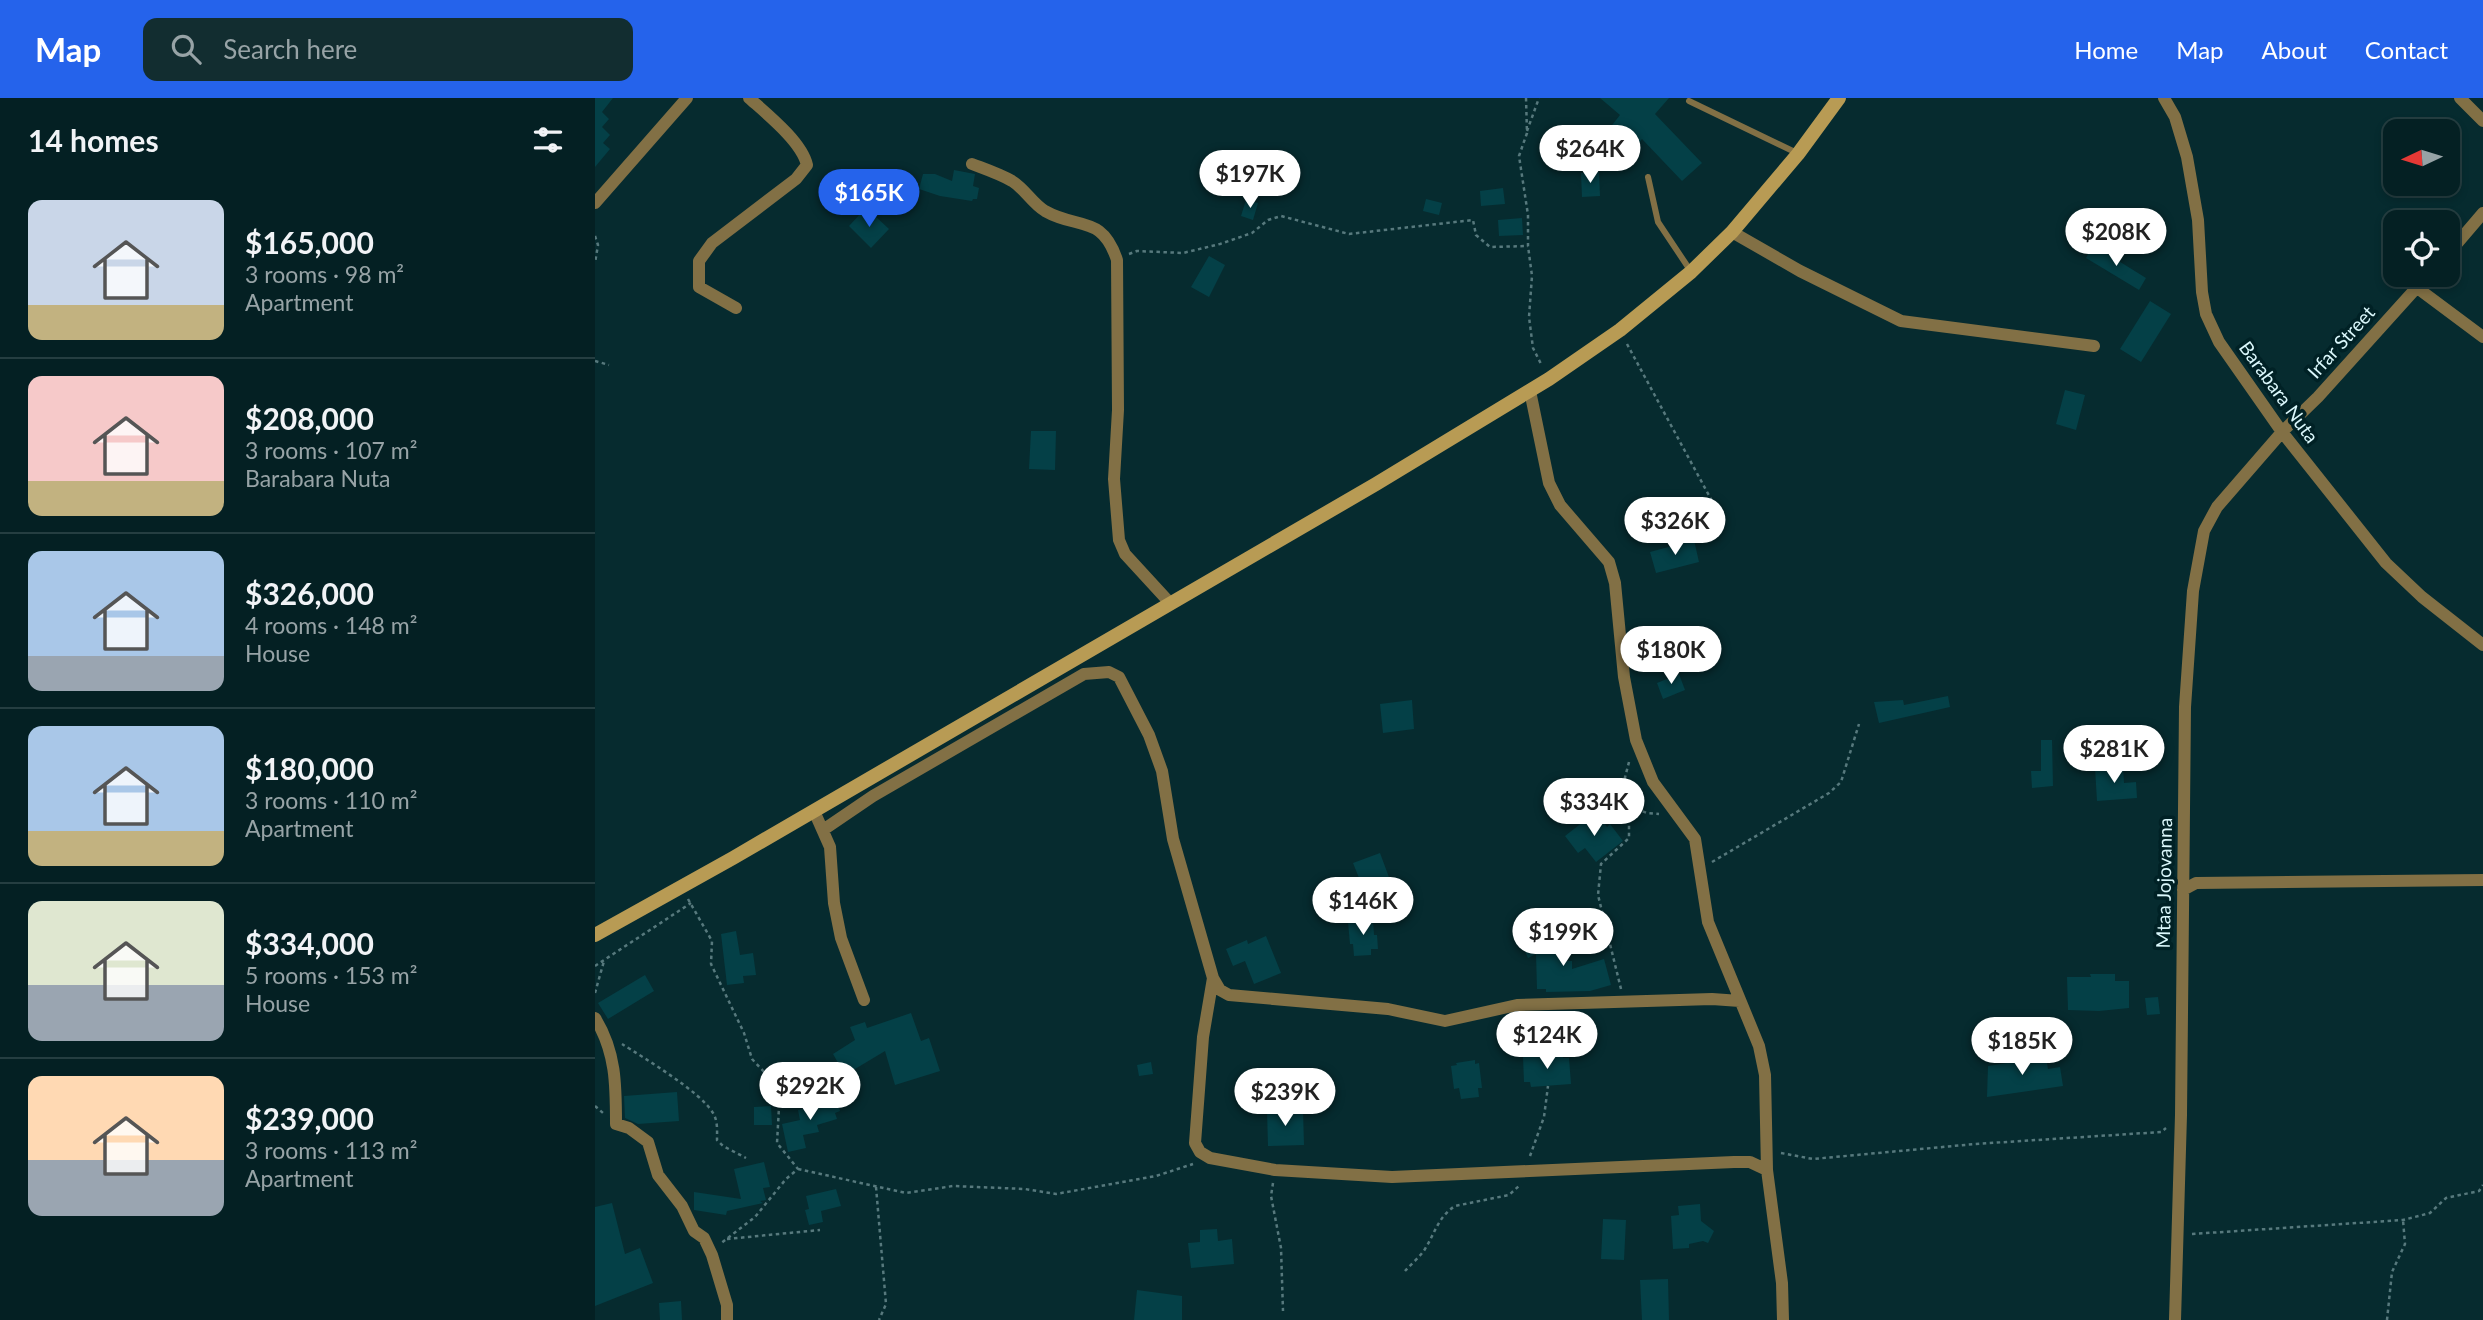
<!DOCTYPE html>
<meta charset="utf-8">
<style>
:root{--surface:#042023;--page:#122d30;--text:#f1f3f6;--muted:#97a3a6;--line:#253e41;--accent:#2563eb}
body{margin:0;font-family:Lato,sans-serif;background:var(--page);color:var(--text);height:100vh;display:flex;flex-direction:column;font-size:26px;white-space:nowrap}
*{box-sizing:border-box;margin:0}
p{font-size:23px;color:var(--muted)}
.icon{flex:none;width:38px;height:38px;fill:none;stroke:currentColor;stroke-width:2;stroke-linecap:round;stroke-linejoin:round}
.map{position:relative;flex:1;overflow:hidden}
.panel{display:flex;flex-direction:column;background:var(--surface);width:595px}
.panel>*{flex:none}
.needle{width:46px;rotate:266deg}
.tools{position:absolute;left:1788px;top:21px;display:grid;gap:14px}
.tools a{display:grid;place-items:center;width:77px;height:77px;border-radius:14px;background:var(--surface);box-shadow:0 4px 10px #0003,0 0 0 2px var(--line);font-size:35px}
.price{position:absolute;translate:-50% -60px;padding:0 16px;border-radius:24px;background:#fff;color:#222;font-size:23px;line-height:46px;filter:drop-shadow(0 2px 4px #0008)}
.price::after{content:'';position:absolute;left:50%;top:42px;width:21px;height:16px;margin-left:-10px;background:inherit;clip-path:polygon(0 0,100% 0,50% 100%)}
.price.selected{background:var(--accent);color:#fff}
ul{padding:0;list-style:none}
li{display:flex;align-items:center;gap:21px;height:175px;padding:0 28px}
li+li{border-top:2px solid var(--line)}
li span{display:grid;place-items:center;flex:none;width:196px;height:140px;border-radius:14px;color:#555}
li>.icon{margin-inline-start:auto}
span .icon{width:84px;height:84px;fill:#fffc;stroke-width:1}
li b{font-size:30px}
h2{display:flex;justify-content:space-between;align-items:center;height:84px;padding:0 28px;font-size:30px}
header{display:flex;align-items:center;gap:42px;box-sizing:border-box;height:98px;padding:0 35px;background:var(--accent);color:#fff}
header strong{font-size:33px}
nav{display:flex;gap:38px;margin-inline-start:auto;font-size:24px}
.search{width:490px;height:63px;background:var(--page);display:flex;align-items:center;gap:18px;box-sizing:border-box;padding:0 24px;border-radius:14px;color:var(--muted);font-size:26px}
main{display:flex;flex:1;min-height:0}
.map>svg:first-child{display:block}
.building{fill:#044047}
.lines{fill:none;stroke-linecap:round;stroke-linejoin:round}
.path{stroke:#57797d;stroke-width:2.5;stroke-dasharray:3.5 3.5;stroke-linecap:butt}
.service{stroke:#827045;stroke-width:6}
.minor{stroke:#827045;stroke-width:12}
.secondary{stroke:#b89b54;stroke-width:14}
.labels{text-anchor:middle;stroke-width:7;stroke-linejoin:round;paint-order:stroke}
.street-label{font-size:19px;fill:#dbf8fc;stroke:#002125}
</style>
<header>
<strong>Map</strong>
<div class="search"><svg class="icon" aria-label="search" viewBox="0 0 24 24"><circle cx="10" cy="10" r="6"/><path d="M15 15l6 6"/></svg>Search here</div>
<nav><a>Home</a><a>Map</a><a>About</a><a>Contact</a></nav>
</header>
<main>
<section class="panel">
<h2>14 homes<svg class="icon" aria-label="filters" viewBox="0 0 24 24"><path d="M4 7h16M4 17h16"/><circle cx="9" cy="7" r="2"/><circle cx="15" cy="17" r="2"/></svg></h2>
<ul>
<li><span style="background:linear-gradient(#c9d6e8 75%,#c2b280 0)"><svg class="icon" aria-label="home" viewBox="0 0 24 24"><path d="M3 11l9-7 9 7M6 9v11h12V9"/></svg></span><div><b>$165,000</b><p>3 rooms · 98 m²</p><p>Apartment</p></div></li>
<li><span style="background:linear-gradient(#f6c9c9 75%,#c2b280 0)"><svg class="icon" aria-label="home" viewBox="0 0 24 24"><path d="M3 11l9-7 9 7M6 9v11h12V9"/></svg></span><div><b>$208,000</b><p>3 rooms · 107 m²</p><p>Barabara Nuta</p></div></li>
<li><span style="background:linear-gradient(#a9c7e8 75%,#9aa5b1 0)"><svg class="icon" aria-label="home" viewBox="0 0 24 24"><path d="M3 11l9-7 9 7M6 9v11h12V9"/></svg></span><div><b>$326,000</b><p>4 rooms · 148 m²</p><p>House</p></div></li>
<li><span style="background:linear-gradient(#a9c7e8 75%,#c2b280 0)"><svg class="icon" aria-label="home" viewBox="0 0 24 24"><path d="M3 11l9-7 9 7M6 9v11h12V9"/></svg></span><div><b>$180,000</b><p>3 rooms · 110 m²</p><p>Apartment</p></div></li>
<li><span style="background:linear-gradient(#dfe7d0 60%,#9aa5b1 0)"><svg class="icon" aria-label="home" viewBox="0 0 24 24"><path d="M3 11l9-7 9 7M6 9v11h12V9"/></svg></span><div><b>$334,000</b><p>5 rooms · 153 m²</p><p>House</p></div></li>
<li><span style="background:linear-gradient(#ffd9b3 60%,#9aa5b1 0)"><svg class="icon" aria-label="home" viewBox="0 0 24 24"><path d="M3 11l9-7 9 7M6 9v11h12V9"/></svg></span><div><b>$239,000</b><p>3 rooms · 113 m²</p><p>Apartment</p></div></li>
</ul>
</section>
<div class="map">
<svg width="1888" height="1222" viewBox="0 0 1888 1222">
<rect width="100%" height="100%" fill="#062b2f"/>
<!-- building -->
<path class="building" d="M0,0H18L7,14L14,21L7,29L15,37L8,45L15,51L0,69Z
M1005,0H1074L1060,16L1107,65L1087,83L1047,41L1024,68L1011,70L1007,40L1025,17Z
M359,72L380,76L378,88L384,90L382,101H378L377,103L345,98L324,91L328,76H340L357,83Z
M1004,74L1005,98L987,99L986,75Z
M908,90L910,106L886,108L885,93Z
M831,101L847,105L844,117L828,113Z
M651,102L663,105L658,122L646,118Z
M267,114L273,120L278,116L294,131L276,150L254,128Z
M927,120L928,137L904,138L903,122Z
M1498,147L1551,180L1544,192L1491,160Z
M614,158L630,167L614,199L596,189Z
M1555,203L1576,216L1546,264L1525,251Z
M1470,292L1490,297L1481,332L1461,326Z
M436,333H461L460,372L434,371Z
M1099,442L1104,464L1061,475L1055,454Z
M1084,576L1090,592L1068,601L1062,585Z
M1353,598L1355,609L1284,625L1279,604L1308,602L1309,607Z
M817,602L819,631L788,635L785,606Z
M1446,642H1457L1458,688L1437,690L1436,673H1446Z
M1528,668L1529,685L1541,684L1542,700L1502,703L1500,670Z
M1005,719L1012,729L1015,726L1028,743L1001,764L990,750L983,755L970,738L993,720L997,725Z
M785,755L798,790V796L774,805L758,765Z
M778,822L779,837H782L783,851H776V857L759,858L758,846H755L753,824Z
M954,830L968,863H977V871L1009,861L1016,887L995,893L951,894V891H942L941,856L933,860L925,843Z
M141,833L145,857L158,855L161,877L148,878L149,885L132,887L126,836Z
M671,838L686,875L659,886L650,863L638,868L631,851L652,842L653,846Z
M1495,876H1520V883H1534V910L1504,913L1473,912L1472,879H1496Z
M50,877L59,893L13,921L3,905Z
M1563,899L1565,916L1552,917L1550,900Z
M316,915L326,943L334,940L345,973L300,987L290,953L250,977L238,956L260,942L255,929L270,924L272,930Z
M967,956L968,960H974L976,986L936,989L935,984H929L928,959Z
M1451,959L1453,971L1465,969L1468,988L1392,999L1393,968Z
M880,962V966L884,965L887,990H883L884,999L866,1001L864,990L859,991L856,968L862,967L861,965Z
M556,964L558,976L544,978L542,967Z
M82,994L84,1023L43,1026L30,1020L29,998Z
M240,997L245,1013L240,1015L242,1021L222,1027L224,1034L208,1037L211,1050L193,1054L187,1026L205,1022L203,1012L220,1008L218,1003Z
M176,1008L177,1027H159V1009Z
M708,1012L709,1047L673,1048L672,1013Z
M169,1064L175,1089L168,1090L171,1102L165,1103L168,1105L132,1113L131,1117L99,1112V1094L146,1101L139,1071Z
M241,1091L246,1108L226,1113L228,1124L214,1127L210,1112L214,1111L211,1098Z
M17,1105L30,1156L45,1150L58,1185L0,1208V1109Z
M1105,1106L1106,1123L1119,1133L1113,1145L1108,1143L1094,1146V1150L1078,1151L1076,1118L1084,1117L1083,1108Z
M1008,1121L1031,1122L1029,1162L1006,1161Z
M622,1131L623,1143L637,1141L639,1166L596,1170L593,1145L605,1144V1132Z
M1073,1181L1074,1222H1047L1045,1182Z
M542,1192L587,1198V1222H539Z
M86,1203L87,1222H65L64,1205Z"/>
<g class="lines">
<!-- path -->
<path class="path" d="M931,0L932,35L924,58L933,117V148L937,178L934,219L938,250L947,268
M932,33L944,0
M0,138L3,147L0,165
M534,156L542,153L588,155L625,146L657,135L673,122L686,118L754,136L878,122L881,137L895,149L933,148
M1032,246L1117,403
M0,263L14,267
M1034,664L1027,691L1030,707L1052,715L1064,716
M1117,764L1234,695L1246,684L1264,626
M93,801L117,843L116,866L149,935L157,961L185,991L182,1045L203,1071L191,1081L160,1119L125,1146
M0,868L96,805
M1026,891L1003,797L1006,766L1034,740V725L1030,707
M0,895L9,863
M27,946C49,960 106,994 118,1015C123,1023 122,1033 122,1042L128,1048L151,1060
M0,1008L8,1015
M1186,1055L1218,1061L1380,1046L1566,1034L1571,1030
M935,1058L949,1019L953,988
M203,1071L311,1095L358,1088L430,1091L461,1096L561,1078L598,1066
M678,1085L676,1098L686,1150L688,1213
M281,1089L291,1206L284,1222
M1597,1136L1808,1122L1835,1115L1851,1100L1884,1093L1888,1087
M132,1141L225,1132
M810,1173C816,1166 825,1159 830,1151C840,1135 843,1119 860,1108L914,1097L925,1087
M1792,1222L1797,1174L1810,1146L1808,1122"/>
<!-- service -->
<path class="service" d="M1094,3L1202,55
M1053,79L1063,124L1095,172"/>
<!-- minor -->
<path class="minor" d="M1569,0L1580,19L1592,59L1603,122L1607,194L1611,216L1624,244L1687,334L1791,465L1827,499L1888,547
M1865,0L1888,23
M377,66C390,71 405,76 417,83C430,91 437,105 450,113C483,132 507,116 522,162L523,312L519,381L524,442L530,456L575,505
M0,105L92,0
M1137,134L1205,173L1306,223L1499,248
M1853,156L1888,115
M1821,189L1888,239
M141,210L104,189V163L117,145L201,81L212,67C207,44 172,16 154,0
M935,293L954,385L965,407L1014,464L1020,485L1029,579L1041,642L1058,684L1100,741L1113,824L1164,948L1170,977L1172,1072L1187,1185L1188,1222
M219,713L235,749L239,805L246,840L269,902
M228,732L278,698L489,576L514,574L524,579L554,637L567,673L578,741L618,880L625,892L634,897L793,911L850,923L922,907L1117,901L1145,903
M1588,792L1601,785L1888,782
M618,880L608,939L600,1045L605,1054L615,1060L680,1072L797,1079L1139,1064H1155L1172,1072
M0,920C21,954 21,987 21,1026L34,1030L53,1044L63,1077L87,1108L99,1133L109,1140L117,1157L132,1207V1222
M1580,1222L1586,1017L1590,609L1598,493L1609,433L1622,409L1687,334L1723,299L1833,177"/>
<!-- secondary -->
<path class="secondary" d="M0,837L138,760L781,386L954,281L1025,232L1096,174L1137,134L1203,56L1244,0"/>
</g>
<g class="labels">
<!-- street labels -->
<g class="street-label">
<text transform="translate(1746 244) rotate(-48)" y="7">Irfar Street</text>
<text transform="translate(1684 294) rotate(54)" y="7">Barabara Nuta</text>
<text transform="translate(1569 785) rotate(-89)" y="7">Mtaa Jojovanna</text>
</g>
</g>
</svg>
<div class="tools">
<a><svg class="needle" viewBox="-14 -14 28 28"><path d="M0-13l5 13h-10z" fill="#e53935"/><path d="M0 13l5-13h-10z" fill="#97a3a6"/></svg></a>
<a><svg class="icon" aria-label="locate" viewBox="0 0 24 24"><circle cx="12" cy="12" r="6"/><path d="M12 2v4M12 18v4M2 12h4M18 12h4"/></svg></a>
</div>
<b class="price" style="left:995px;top:87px">$264K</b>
<b class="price" style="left:655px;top:112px">$197K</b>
<b class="price selected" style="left:274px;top:131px">$165K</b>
<b class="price" style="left:1521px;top:170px">$208K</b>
<b class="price" style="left:1080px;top:459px">$326K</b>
<b class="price" style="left:1076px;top:588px">$180K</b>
<b class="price" style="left:1519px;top:687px">$281K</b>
<b class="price" style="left:999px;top:740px">$334K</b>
<b class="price" style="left:768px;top:839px">$146K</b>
<b class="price" style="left:968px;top:870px">$199K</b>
<b class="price" style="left:952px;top:973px">$124K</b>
<b class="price" style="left:1427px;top:979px">$185K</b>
<b class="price" style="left:215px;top:1024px">$292K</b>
<b class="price" style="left:690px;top:1030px">$239K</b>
</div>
</main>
